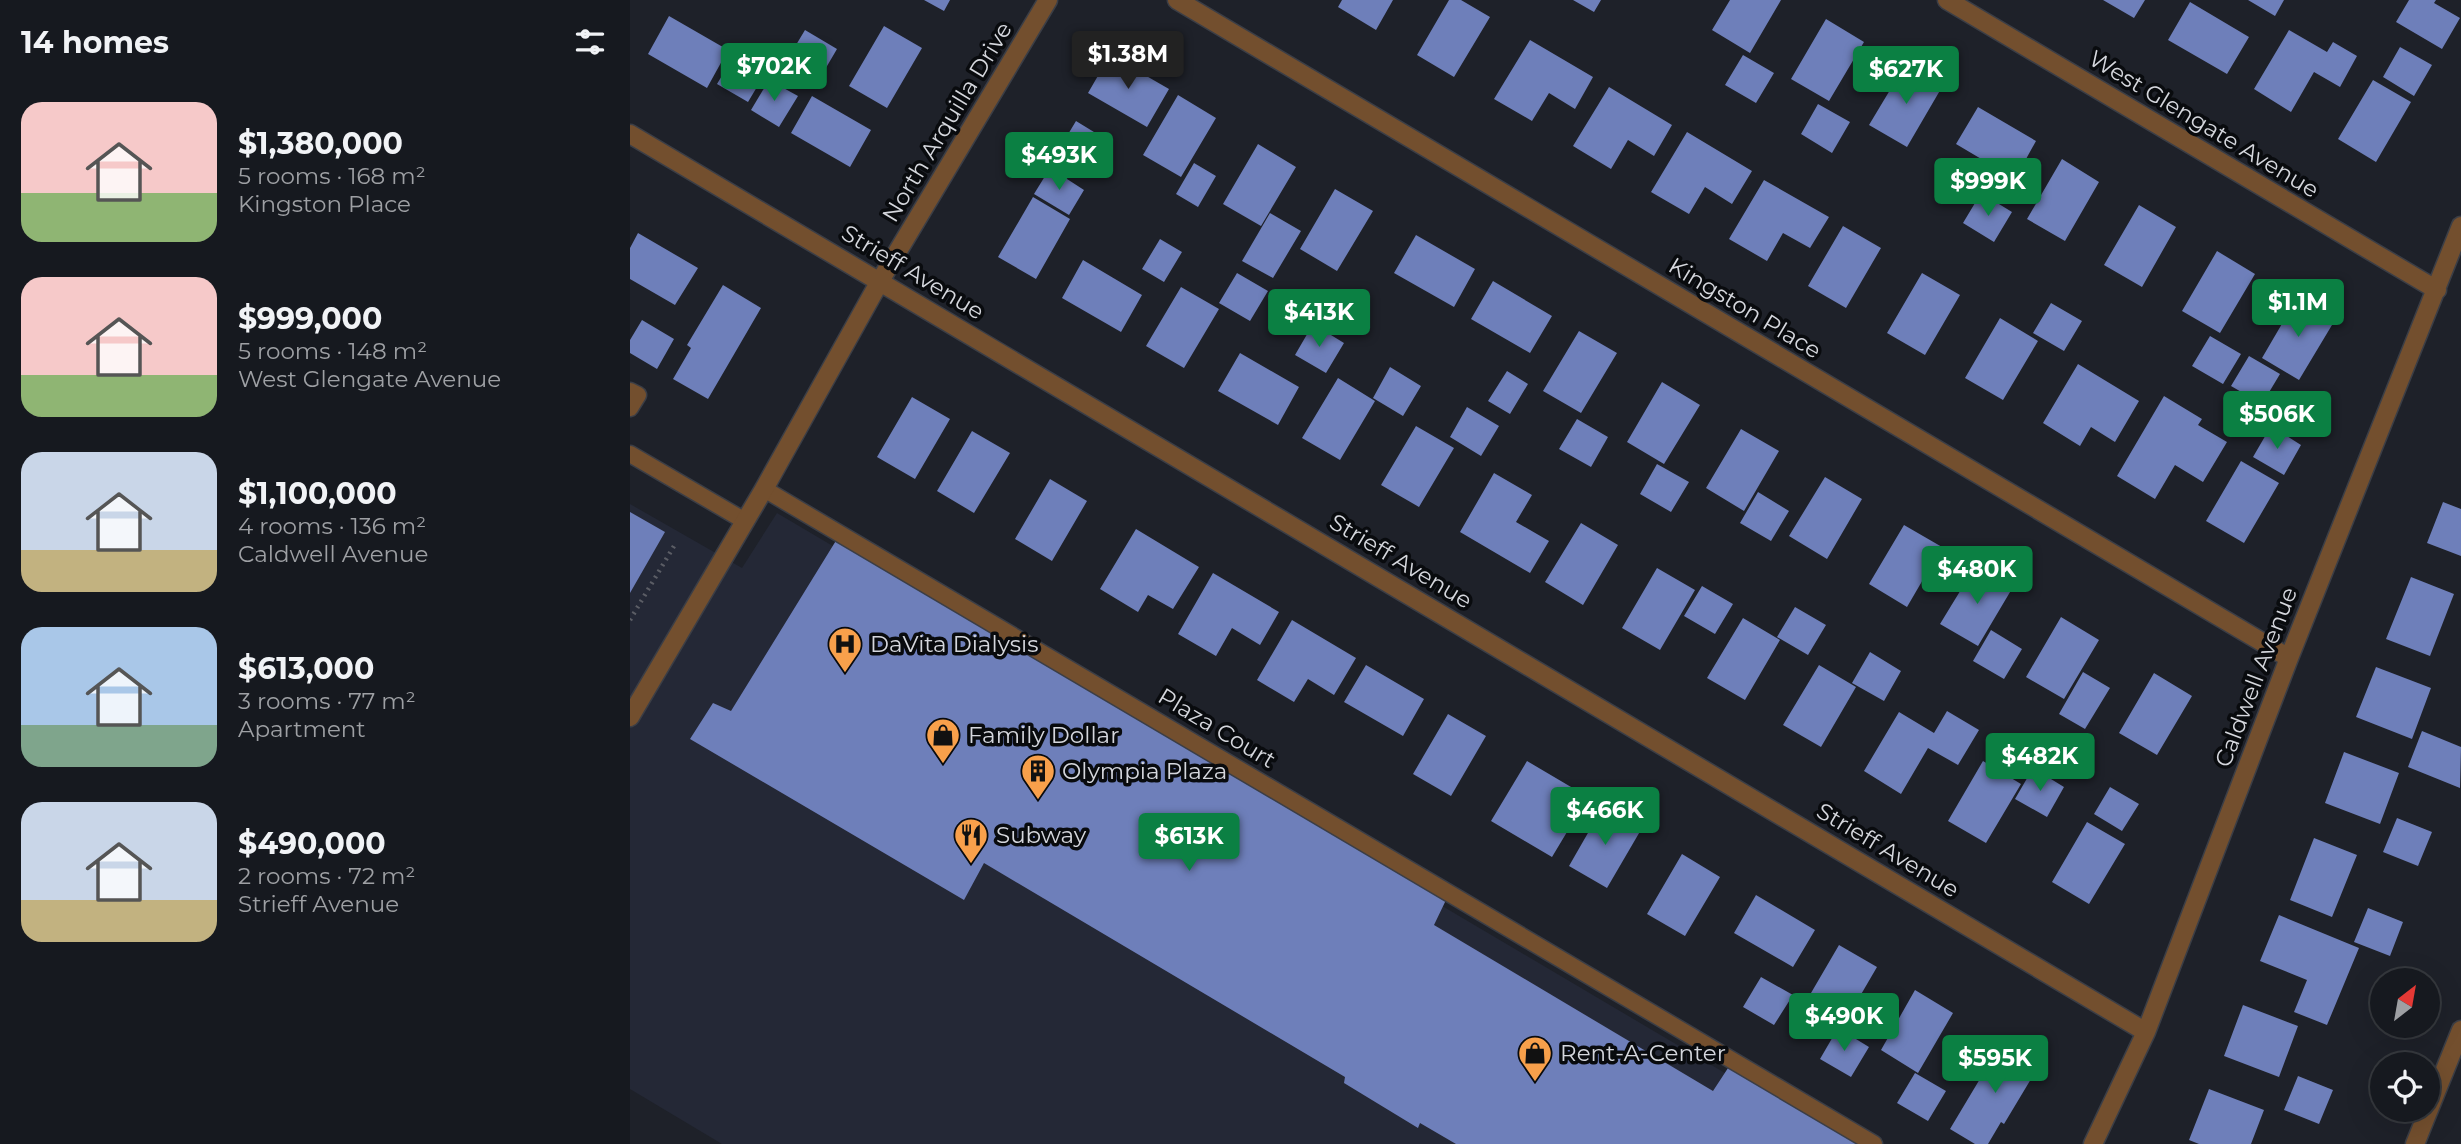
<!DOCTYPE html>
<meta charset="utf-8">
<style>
:root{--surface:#16191f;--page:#23262c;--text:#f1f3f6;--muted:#9ea0a4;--line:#35383d;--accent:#0b8043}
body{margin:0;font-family:Montserrat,sans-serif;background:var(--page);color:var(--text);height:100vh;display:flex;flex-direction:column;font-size:26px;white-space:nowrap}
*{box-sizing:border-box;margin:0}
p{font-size:23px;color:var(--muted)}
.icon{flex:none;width:38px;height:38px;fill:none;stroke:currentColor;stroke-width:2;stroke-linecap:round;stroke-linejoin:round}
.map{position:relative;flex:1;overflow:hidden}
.drawer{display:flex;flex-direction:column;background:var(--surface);width:630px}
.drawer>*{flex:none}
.needle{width:46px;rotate:31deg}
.tools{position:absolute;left:1740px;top:968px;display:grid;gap:14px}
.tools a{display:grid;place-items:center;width:70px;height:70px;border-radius:50%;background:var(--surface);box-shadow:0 7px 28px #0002,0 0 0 2px var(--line);font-size:35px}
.price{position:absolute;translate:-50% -60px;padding:0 16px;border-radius:7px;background:var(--accent);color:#fff;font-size:23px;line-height:46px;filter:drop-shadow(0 2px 4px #0008)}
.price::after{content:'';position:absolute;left:50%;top:42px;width:21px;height:16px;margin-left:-10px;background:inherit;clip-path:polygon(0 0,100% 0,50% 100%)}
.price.on{background:#222;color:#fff}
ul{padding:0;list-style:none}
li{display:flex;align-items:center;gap:21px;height:175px;padding:0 21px}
li span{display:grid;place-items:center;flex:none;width:196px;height:140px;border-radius:21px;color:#555}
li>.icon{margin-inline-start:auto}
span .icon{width:84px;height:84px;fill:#fffc;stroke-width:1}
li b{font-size:30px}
h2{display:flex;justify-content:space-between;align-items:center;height:84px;padding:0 21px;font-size:30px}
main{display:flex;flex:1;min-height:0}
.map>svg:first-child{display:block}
.built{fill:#242836}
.building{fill:#6e7fba}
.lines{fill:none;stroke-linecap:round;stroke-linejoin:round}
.service-casing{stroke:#3b3e46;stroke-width:19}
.minor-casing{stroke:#3b3e46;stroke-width:21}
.tertiary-casing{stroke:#3b3e46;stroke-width:21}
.path{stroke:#5b5d65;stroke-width:4.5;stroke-dasharray:2 5;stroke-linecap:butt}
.service{stroke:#734f2e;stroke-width:16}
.minor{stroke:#734f2e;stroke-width:18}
.tertiary{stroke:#734f2e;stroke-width:18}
.labels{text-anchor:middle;stroke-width:7;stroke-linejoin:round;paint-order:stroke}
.street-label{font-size:23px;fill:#d5d7dd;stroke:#090b0e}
.poi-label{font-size:23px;fill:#d5d7dd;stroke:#090b0e;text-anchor:start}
</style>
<main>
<section class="drawer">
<h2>14 homes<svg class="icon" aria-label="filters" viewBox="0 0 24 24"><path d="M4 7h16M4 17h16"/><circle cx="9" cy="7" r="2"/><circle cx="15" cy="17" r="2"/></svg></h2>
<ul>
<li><span style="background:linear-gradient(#f6c9c9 65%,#8fb573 0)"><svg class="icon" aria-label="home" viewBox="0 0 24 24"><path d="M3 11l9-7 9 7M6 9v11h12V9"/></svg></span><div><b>$1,380,000</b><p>5 rooms · 168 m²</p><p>Kingston Place</p></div></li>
<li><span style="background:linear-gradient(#f6c9c9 70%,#8fb573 0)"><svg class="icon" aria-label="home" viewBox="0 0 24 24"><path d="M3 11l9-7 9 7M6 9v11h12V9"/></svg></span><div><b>$999,000</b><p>5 rooms · 148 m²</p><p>West Glengate Avenue</p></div></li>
<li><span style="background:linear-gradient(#c9d6e8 70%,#c2b280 0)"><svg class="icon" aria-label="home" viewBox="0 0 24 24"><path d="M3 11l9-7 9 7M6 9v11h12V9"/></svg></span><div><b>$1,100,000</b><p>4 rooms · 136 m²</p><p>Caldwell Avenue</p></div></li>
<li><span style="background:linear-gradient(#a9c7e8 70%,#7fa58c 0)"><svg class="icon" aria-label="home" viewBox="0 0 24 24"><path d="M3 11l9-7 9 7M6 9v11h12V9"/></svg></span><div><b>$613,000</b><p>3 rooms · 77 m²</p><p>Apartment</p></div></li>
<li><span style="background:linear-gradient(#c9d6e8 70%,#c2b280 0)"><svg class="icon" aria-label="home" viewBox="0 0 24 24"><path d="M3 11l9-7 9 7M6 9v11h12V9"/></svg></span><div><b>$490,000</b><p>2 rooms · 72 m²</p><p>Strieff Avenue</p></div></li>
</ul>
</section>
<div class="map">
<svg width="1831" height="1144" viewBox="0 0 1831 1144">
<rect width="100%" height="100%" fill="#1e2129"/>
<!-- built -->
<path class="built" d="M0,504L112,568L147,513L1215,1144H92L0,1089Z"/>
<!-- building -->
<path class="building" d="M294,0H320L314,11Z
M712,0H763L746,30L708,7Z
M819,0H831L860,17L824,77L787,55Z
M943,0H971L964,12Z
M1100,0H1151L1120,53L1082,30Z
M1473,0H1515L1504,18Z
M1618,0H1654L1645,16Z
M1779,0H1806L1804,3L1830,18L1812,49L1766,22Z
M1560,2L1619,37L1597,74L1538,40Z
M39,16L98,50L77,88L18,54Z
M1196,19L1234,42L1199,101L1161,79Z
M254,26L292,48L257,108L219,86Z
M175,30L207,49L190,78L157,60Z
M1659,30L1697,52L1703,42L1727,56L1710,87L1684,72L1661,112L1624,89Z
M900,40L963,77L945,109L919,93L902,121L864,99Z
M111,44L142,62L118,102L87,84Z
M1770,47L1802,65L1784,96L1753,77Z
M480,55L539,89L517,127L458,93Z
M1113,55L1144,73L1126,103L1095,85Z
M1275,65L1312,87L1277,147L1239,125Z
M139,80L168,96L149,127L121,110Z
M1743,80L1781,102L1746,162L1708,139Z
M979,87L1042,125L1024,156L998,140L981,169L943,146Z
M548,95L586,118L551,177L513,155Z
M182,96L241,130L220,167L161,133Z
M1188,104L1220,122L1202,153L1171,134Z
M1348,107L1406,141L1385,179L1326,144Z
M446,121L477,140L459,170L428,151Z
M1057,132L1122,171L1102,204L1075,187L1059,214L1021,192Z
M628,144L666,167L631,226L593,204Z
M1432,159L1469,182L1435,241L1397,219Z
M564,163L586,176L568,207L546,194Z
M420,168L454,190L439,215L404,194Z
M1134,180L1199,217L1180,248L1153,233L1137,261L1099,239Z
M705,189L743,211L707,271L670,249Z
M1351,193L1382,212L1364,242L1333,223Z
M403,197L440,219L406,279L368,257Z
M1509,205L1546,227L1512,287L1474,265Z
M640,213L671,231L643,278L612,261Z
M1213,226L1251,248L1216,308L1178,286Z
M8,233L68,268L45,305L0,279V248Z
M786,235L845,269L824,307L764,273Z
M530,239L552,252L534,282L512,269Z
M1587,251L1625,274L1590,333L1552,311Z
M453,260L512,295L491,332L432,298Z
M607,273L638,291L620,321L589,303Z
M1292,273L1330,295L1295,355L1257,333Z
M863,281L922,316L900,353L841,319Z
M93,285L131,308L78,399L43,379L61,348L57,345Z
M551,287L589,309L554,368L516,346Z
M1667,298L1705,320L1669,380L1632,358Z
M1421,303L1452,321L1434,351L1403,333Z
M1370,318L1408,341L1373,400L1335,378Z
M12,320L44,339L27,369L0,353V340Z
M683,324L714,343L696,373L665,355Z
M949,331L987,353L951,413L913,391Z
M1580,336L1611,354L1593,384L1562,366Z
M610,353L669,387L648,425L588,391Z
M1619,356L1650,374L1632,404L1601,386Z
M1448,364L1509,401L1485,442L1461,427L1450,446L1413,423Z
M760,367L791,386L773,416L743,398Z
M877,371L898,384L880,414L858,401Z
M708,378L745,401L710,460L672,438Z
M1032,382L1070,405L1034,464L997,442Z
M1534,396L1572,419L1568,425L1597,442L1573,482L1545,465L1525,499L1487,476Z
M282,397L320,419L285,479L247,457Z
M837,407L869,426L851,456L820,437Z
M947,419L978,437L961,467L929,449Z
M786,426L824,448L789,507L751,485Z
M1641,426L1671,445L1654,475L1623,457Z
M1111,429L1149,451L1114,511L1076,488Z
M342,431L380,453L344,513L307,491Z
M1611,461L1649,483L1614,543L1576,521Z
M1027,464L1059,482L1041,512L1010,494Z
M864,473L902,495L886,522L919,541L900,573L830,532Z
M1195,477L1232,499L1197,559L1159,536Z
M420,479L457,501L422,561L385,539Z
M1128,492L1159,511L1141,541L1110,523Z
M1813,502L1831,509V556L1797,543Z
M0,512L35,532L0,593Z
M951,523L988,545L953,605L915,582Z
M1274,525L1312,547L1277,607L1239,584Z
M506,529L569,567L543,609L518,595L508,612L470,589Z
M207,539L816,900L804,925L1083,1091L1100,1065L1228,1144H826L790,1123L788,1128L714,1083L715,1077L354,863L334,900L60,739L83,703L101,711Z
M1346,565L1383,587L1348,646L1310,624Z
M1027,568L1065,590L1030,650L992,628Z
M583,573L649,612L630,645L602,628L586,656L548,634Z
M1781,577L1824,594L1800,656L1756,639Z
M1072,586L1103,604L1085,634L1054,616Z
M1165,607L1196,625L1178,655L1147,637Z
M1431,617L1469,640L1434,699L1396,677Z
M1113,618L1150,640L1115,700L1077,678Z
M662,620L726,658L704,695L678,679L664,702L627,680Z
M1361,630L1392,649L1374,679L1343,661Z
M1240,652L1271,671L1254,701L1222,683Z
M736,665L794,699L773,736L714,702Z
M1189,665L1226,687L1191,747L1153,725Z
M1746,667L1801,688L1782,739L1726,717Z
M1453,672L1480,688L1455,729L1429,714Z
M1524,673L1562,696L1527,755L1489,733Z
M1317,711L1349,730L1328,765L1298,748L1271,794L1234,771L1269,712L1304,733Z
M818,714L856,736L821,796L783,774Z
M1792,731L1831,747L1830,788L1778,767Z
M1714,752L1769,773L1750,824L1695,803Z
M897,761L958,797L922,857L861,821Z
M1353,761L1391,784L1356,843L1318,821Z
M1403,768L1434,787L1417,817L1385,799Z
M1480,787L1509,804L1492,831L1464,814Z
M974,805L1012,828L977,888L939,866Z
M1767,818L1802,832L1788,866L1753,852Z
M1457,822L1495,844L1459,904L1422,882Z
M1684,838L1727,855L1702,917L1660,900Z
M1052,854L1090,877L1055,936L1017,914Z
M1126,895L1185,930L1163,967L1104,933Z
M1738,908L1773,922L1760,956L1724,942Z
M1649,915L1729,948L1697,1025L1664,1012L1677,980L1630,961Z
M1209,945L1247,967L1212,1027L1174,1005Z
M1131,977L1163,995L1144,1025L1113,1007Z
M1285,990L1323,1013L1288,1073L1251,1050Z
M1613,1005L1668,1026L1649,1077L1594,1056Z
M1208,1028L1239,1047L1221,1077L1190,1059Z
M1372,1042L1410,1064L1374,1124L1371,1122L1358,1144H1345L1320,1129Z
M1285,1073L1316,1091L1298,1121L1267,1103Z
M1668,1076L1703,1090L1689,1124L1654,1110Z
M1579,1089L1634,1110L1621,1144H1569L1559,1140Z"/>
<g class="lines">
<!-- service casing -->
<g class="service-casing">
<path id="service" d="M0,391L8,395L0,408
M0,454L115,521
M134,489L1244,1144"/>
</g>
<!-- minor casing -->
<g class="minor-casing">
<path id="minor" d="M547,0L1659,658
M1317,0L1807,290
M0,134L1516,1032
M0,717L134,489L250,281L418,0
M1463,1144L1516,1032L1659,658L1831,226"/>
</g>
<!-- tertiary casing -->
<g class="tertiary-casing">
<path id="tertiary" d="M1785,1144L1831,1030"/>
</g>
<!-- path -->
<path class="path" d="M0,620L44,546"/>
<!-- service -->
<use href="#service" class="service"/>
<!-- minor -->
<use href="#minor" class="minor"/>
<!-- tertiary -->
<use href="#tertiary" class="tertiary"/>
</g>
<!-- icons -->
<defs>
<g id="hospital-pin" transform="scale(1.75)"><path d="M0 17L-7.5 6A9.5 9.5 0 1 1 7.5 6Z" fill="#f8a04b" stroke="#090b0e"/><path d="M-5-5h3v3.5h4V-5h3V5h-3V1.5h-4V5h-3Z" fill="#111"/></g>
<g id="shop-pin" transform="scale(1.75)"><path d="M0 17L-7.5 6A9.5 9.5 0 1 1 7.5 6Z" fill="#f8a04b" stroke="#090b0e"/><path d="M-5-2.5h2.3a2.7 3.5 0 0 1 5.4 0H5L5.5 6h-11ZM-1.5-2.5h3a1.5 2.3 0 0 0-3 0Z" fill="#111"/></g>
<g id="building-pin" transform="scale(1.75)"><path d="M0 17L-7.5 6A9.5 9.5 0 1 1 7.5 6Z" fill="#f8a04b" stroke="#090b0e"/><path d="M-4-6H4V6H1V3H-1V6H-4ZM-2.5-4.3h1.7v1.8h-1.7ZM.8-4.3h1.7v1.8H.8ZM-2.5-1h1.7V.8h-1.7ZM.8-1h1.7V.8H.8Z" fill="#111"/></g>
<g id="restaurant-pin" transform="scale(1.75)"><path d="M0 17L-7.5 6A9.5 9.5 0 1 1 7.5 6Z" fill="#f8a04b" stroke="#090b0e"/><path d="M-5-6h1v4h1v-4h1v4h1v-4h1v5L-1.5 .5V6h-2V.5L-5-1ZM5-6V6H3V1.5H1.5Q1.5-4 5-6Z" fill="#111"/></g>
</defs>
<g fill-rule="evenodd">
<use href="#hospital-pin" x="215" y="644"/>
<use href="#shop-pin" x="313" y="735"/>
<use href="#building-pin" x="408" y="771"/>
<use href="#restaurant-pin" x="341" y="835"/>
<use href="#shop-pin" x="905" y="1053"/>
</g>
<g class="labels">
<!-- street labels -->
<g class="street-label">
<text transform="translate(317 122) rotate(-59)" y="8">North Arquilla Drive</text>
<text transform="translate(1574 124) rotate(31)" y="8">West Glengate Avenue</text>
<text transform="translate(283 272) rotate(31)" y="8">Strieff Avenue</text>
<text transform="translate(1115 308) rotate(31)" y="8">Kingston Place</text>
<text transform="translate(771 561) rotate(31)" y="8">Strieff Avenue</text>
<text transform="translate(1626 677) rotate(-69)" y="8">Caldwell Avenue</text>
<text transform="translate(587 728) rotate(31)" y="8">Plaza Court</text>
<text transform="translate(1258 850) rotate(31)" y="8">Strieff Avenue</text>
</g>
<!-- poi labels -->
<g class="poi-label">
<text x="240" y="652">DaVita Dialysis</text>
<text x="338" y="743">Family Dollar</text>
<text x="432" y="779">Olympia Plaza</text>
<text x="366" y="843">Subway</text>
<text x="930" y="1061">Rent-A-Center</text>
</g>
</g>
</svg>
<div class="tools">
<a><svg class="needle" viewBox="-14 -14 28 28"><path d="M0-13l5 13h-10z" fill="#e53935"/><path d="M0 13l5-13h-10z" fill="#9ea0a4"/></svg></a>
<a><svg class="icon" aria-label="locate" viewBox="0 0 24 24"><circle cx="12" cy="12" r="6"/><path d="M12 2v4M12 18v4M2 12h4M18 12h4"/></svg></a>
</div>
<b class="price on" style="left:498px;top:91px">$1.38M</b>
<b class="price" style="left:144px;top:103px">$702K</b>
<b class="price" style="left:1276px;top:106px">$627K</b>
<b class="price" style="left:429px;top:192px">$493K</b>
<b class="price" style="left:1358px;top:218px">$999K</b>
<b class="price" style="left:1668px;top:339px">$1.1M</b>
<b class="price" style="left:689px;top:349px">$413K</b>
<b class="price" style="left:1647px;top:451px">$506K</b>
<b class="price" style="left:1347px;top:606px">$480K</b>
<b class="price" style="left:1410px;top:793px">$482K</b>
<b class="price" style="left:975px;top:847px">$466K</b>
<b class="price" style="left:559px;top:873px">$613K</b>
<b class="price" style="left:1214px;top:1053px">$490K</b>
<b class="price" style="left:1365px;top:1095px">$595K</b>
</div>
</main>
